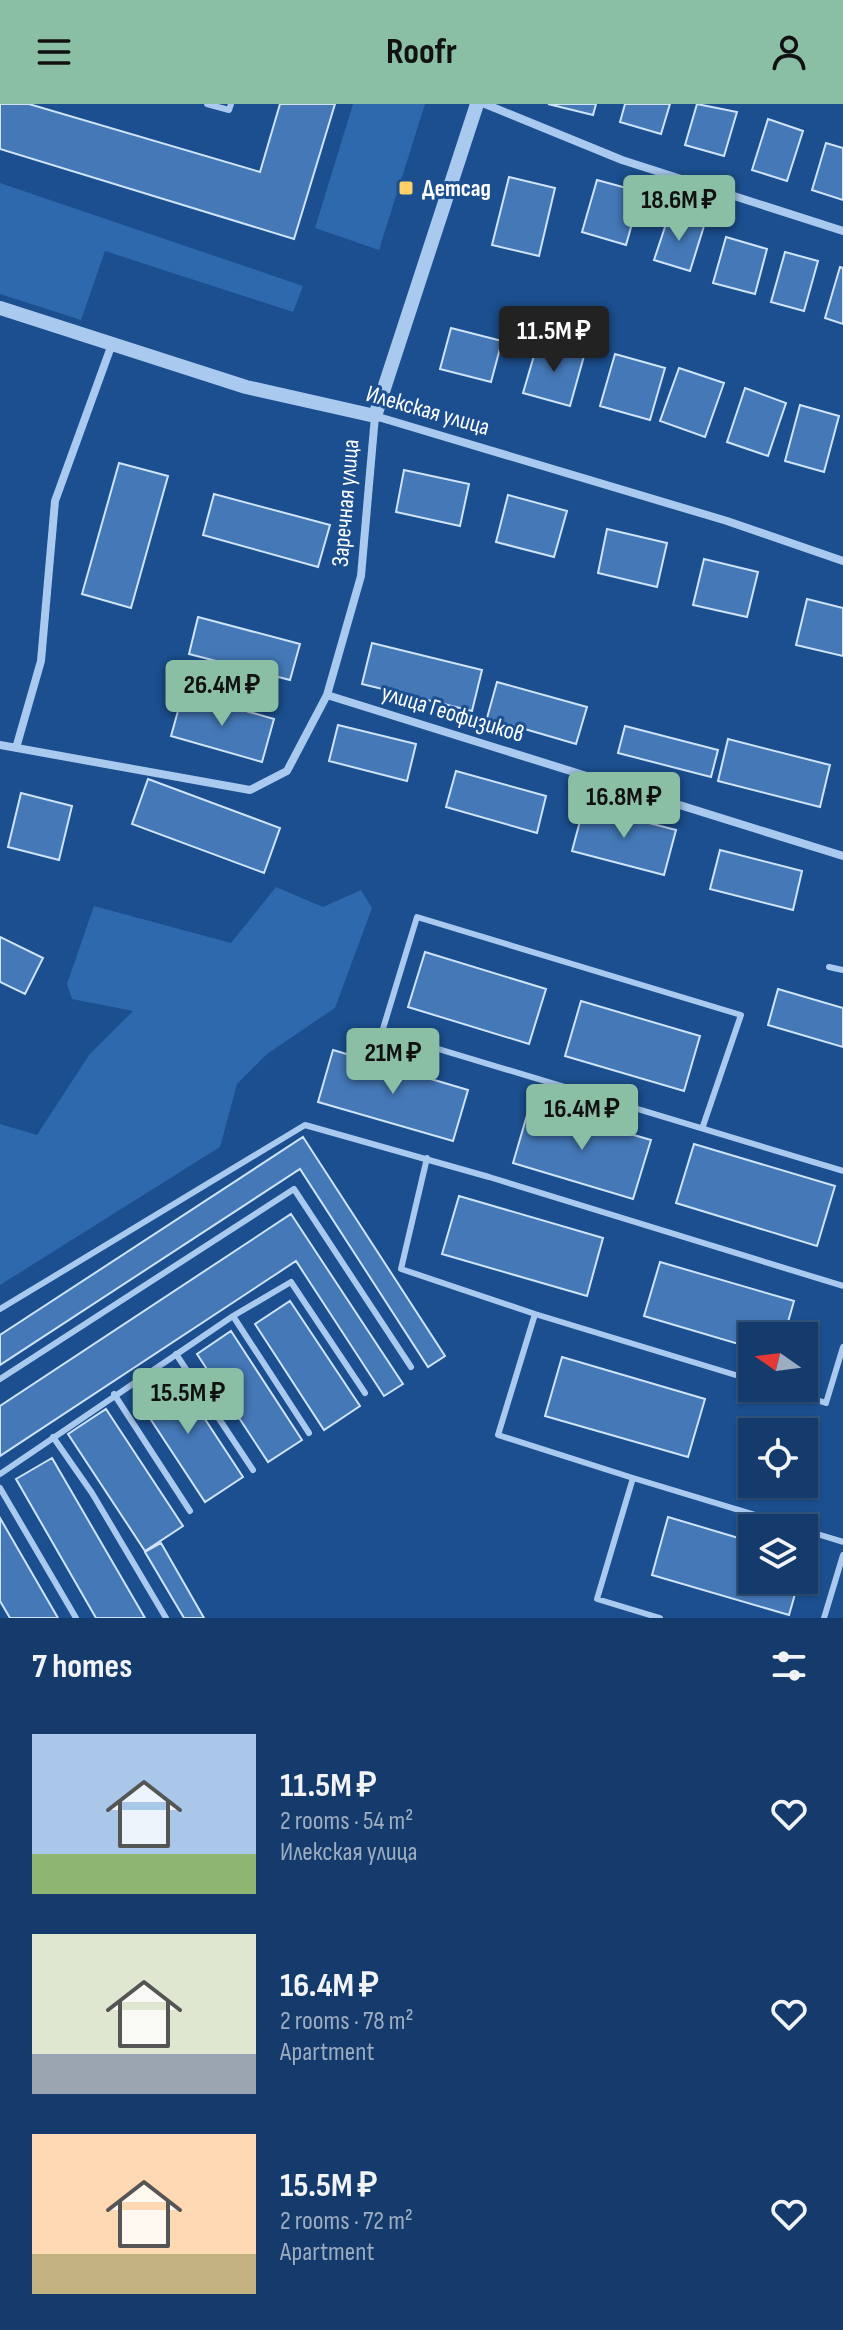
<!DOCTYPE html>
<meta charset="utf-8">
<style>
:root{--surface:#143b6b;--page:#214673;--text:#f1f3f6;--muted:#9dadc1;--line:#33557e;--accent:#8abfa5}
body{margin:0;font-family:"Sofia Sans Condensed",sans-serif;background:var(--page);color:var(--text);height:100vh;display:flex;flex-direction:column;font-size:30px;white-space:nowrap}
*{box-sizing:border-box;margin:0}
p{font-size:26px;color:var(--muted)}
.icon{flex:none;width:44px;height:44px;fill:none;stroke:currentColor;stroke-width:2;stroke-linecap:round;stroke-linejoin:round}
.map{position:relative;height:1514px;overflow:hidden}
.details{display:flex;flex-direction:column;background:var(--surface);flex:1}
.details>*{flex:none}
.needle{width:52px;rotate:284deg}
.buttons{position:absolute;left:738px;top:1218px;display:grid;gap:16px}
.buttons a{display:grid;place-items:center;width:80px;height:80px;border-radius:0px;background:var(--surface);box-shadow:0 2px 6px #0004,0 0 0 2px var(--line);font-size:40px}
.price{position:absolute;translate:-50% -68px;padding:0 18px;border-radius:8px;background:var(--accent);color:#111;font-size:26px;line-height:52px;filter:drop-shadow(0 2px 4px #0008)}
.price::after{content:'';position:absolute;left:50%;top:48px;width:24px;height:18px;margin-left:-12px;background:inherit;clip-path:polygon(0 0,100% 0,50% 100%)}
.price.active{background:#222;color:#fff}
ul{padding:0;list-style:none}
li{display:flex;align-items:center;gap:24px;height:200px;padding:0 32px}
li span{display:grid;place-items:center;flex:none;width:224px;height:160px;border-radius:0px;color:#555}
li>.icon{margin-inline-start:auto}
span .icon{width:96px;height:96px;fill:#fffc;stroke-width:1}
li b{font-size:34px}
h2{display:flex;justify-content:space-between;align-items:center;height:96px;padding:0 32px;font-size:34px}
header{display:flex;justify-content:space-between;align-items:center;height:104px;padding:0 32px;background:var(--accent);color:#111;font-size:36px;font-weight:700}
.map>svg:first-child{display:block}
.green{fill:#2e69ad}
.building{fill:#4478b7;stroke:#cfe3fa;stroke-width:2}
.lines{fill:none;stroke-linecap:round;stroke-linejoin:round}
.service{stroke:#a9c9ee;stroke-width:6}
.minor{stroke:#a9c9ee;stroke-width:8}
.tertiary{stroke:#a9c9ee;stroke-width:14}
.poi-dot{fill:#ffd166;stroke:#1b4f8f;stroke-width:3}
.labels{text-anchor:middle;stroke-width:6;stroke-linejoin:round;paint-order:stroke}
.poi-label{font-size:24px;font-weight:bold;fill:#fff;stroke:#1b4f8f;text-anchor:start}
.street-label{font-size:24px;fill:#fff;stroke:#1b4f8f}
</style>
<header><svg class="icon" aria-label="menu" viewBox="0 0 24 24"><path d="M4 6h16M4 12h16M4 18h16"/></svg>Roofr<svg class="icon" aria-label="person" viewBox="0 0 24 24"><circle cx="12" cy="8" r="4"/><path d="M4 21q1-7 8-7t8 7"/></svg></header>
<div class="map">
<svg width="843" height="1514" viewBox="0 0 843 1514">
<rect width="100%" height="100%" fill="#1b4f8f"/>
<!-- green -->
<path class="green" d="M353,0H425L379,146L315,124Z
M0,79L303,182L293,208L105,147L81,216L0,190Z
M276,783L323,803L361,786L372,804L335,904L267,950L237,980L220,1043L0,1181V1020L37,1031L89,951L133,907L72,895L67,880L94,802L231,839Z"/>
<!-- building -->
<path class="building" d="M0,0H29L260,68L280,0H335L294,135L0,45Z
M548,0H596L593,11Z
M625,0H670L661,30L620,18Z
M697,0L737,8L724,52L685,41Z
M768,15L803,27L787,77L752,66Z
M826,39L843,44V96L812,86Z
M509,73L555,84L539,152L492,141Z
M597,76L641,88L626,141L582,128Z
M669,111L704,122L690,167L654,156Z
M726,133L767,145L755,190L713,179Z
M785,148L818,157L804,207L771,198Z
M840,163L843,164V220L825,214Z
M451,224L502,237L491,278L440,265Z
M538,238L584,252L570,302L523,289Z
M615,250L665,264L650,316L600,302Z
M679,264L724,279L705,333L660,317Z
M745,284L786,299L768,352L727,338Z
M800,301L839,312L824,368L785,357Z
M119,359L168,372L131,504L82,490Z
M404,366L469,380L460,422L396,408Z
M214,390L330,421L318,463L203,431Z
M508,391L567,407L554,453L496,438Z
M607,425L667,439L657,483L598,469Z
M704,455L758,468L747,513L693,501Z
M807,495L843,504V552L796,541Z
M198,513L300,540L290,576L189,550Z
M372,539L482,566L472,607L362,580Z
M497,578L587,603L576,640L487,614Z
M183,589L274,615L262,658L171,632Z
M338,621L416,640L407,677L329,657Z
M625,622L718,646L711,673L618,649Z
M728,635L830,661L820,703L718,677Z
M456,667L546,692L537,729L446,703Z
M148,675L280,724L264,769L132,720Z
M21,689L72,702L59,756L8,743Z
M584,702L676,726L664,771L572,747Z
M720,746L802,767L793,806L710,785Z
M0,833L43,854L25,890L0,878Z
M425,848L546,885L529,940L408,903Z
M778,885L843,904V943L768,921Z
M581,897L700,932L684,987L565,952Z
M333,946L468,986L453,1037L318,998Z
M530,1001L651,1036L633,1095L513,1059Z
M303,1033L445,1252L428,1263L300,1065L0,1261V1231Z
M694,1040L835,1082L817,1142L676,1099Z
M459,1092L603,1134L587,1192L442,1150Z
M291,1110L403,1280L384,1292L296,1157L0,1352V1302Z
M660,1158L794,1197L784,1232H752V1244L644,1212Z
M290,1197L360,1302L324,1326L255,1220Z
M231,1227L302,1336L268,1358L197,1250Z
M562,1253L705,1295L688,1353L545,1312Z
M172,1265L243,1373L205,1398L134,1290Z
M106,1305L183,1422L145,1447L68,1330Z
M52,1354L145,1514H96L16,1375Z
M668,1413L752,1438V1476H799L789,1511L652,1471Z
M0,1414L58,1514H10L0,1497Z
M161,1439L204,1514H184L145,1448Z"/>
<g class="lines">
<!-- service -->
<path class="service" d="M207,0L229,6L231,0
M829,863L843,866
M703,1022L741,911L417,813L382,928L843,1067
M427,1054L401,1165L535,1210L498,1331L633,1374L597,1495L660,1514
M0,1205L305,1021L489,1073L843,1182
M535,1210L752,1276
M233,1212L309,1329
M176,1250L253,1366
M0,1275L294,1085L411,1263
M778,1284L826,1299L843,1243
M114,1290L190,1407
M53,1333L92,1389L166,1514
M0,1370L233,1212L291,1178L365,1289
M633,1374L798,1424
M0,1384L76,1514
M804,1426L843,1438
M824,1514L843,1451"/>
<!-- minor -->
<path class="minor" d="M485,0L622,56L843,127
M327,591L843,752
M0,641L250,686L287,667L327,591L361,472L375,312L727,417L843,457
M16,644L41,557L55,397L112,240"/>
<!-- tertiary -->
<path class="tertiary" d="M0,204L246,283L375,312L477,0"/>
</g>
<!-- markers -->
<rect class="poi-dot" x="398" y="76" width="16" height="16" rx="4"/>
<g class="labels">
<!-- poi labels -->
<g class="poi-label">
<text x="422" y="92">Детсад</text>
</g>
<!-- street labels -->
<g class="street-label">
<text transform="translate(428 306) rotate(16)" y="8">Илекская улица</text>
<text transform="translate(345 399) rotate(-85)" y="8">Заречная улица</text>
<text transform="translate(453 609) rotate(17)" y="8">улица Геофизиков</text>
</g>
</g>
</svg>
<div class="buttons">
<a><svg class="needle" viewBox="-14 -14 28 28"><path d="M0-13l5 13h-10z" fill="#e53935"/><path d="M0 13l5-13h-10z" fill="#9dadc1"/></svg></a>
<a><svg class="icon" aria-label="locate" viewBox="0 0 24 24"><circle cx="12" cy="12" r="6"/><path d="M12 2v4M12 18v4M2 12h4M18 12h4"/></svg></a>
<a><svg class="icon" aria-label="layers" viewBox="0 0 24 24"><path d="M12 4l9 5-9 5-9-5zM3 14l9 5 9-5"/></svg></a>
</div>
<b class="price" style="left:679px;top:139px">18.6M ₽</b>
<b class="price active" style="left:554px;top:270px">11.5M ₽</b>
<b class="price" style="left:222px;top:624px">26.4M ₽</b>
<b class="price" style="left:624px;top:736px">16.8M ₽</b>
<b class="price" style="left:393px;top:992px">21M ₽</b>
<b class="price" style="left:582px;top:1048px">16.4M ₽</b>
<b class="price" style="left:188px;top:1332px">15.5M ₽</b>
</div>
<section class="details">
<h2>7 homes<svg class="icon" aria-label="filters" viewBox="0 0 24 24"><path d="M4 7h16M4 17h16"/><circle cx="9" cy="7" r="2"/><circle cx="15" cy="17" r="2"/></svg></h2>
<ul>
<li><span style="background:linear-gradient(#a9c7e8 75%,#8fb573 0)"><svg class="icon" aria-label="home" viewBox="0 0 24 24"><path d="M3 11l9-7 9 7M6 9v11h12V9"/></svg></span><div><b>11.5M ₽</b><p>2 rooms · 54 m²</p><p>Илекская улица</p></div><svg class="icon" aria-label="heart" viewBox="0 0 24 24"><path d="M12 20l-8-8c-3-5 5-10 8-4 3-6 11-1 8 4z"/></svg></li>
<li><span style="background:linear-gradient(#dfe7d0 75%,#9aa5b1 0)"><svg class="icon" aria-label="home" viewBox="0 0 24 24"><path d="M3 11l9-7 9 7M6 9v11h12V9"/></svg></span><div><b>16.4M ₽</b><p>2 rooms · 78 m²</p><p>Apartment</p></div><svg class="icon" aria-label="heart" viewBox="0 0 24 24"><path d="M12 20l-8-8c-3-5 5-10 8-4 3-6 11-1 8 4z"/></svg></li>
<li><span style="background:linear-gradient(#ffd9b3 75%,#c2b280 0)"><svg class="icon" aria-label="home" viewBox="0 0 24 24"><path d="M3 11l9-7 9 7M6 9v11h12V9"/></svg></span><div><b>15.5M ₽</b><p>2 rooms · 72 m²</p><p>Apartment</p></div><svg class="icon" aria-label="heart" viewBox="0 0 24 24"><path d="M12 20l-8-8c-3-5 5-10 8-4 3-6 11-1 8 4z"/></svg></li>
</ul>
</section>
